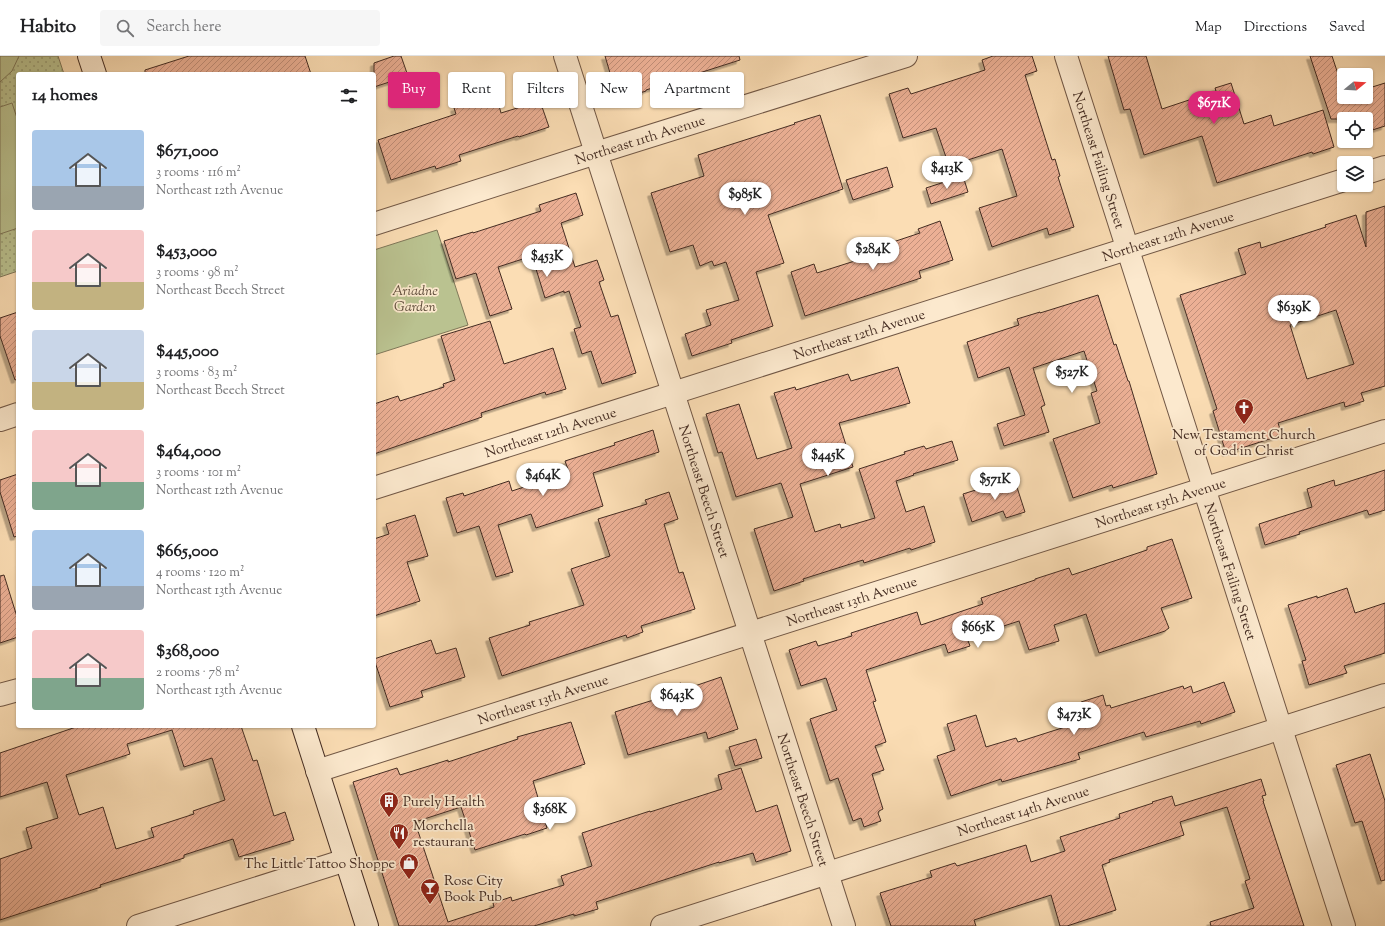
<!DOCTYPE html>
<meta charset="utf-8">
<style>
:root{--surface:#fff;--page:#f6f6f6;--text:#202124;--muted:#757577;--line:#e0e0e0;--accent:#db2777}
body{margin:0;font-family:"Sorts Mill Goudy",serif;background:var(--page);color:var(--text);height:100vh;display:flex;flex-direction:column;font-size:15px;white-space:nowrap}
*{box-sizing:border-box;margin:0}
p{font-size:13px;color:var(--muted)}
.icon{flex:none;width:22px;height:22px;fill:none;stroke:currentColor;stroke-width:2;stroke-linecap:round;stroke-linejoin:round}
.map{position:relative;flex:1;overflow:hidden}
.details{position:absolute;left:16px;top:16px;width:360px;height:656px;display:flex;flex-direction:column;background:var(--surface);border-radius:4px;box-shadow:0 1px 3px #0004}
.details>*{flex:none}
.banner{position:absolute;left:388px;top:16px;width:380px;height:36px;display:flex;gap:8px}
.needle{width:26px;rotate:72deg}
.tools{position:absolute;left:1337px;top:12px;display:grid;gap:8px}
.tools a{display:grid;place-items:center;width:36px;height:36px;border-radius:4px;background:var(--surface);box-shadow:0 1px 3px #0004;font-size:20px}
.price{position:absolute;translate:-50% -34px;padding:0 9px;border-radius:14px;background:#fff;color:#222;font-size:13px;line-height:26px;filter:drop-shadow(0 1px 2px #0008)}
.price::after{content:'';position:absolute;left:50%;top:24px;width:12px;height:9px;margin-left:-6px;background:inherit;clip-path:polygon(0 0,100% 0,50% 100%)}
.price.selected{background:var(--accent);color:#fff}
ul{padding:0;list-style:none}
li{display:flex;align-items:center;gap:12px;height:100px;padding:0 16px}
li span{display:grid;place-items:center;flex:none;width:112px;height:80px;border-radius:4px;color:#555}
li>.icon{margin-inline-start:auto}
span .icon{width:48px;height:48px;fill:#fffc;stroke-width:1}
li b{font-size:17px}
h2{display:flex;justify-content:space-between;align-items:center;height:48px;padding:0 16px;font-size:17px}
.tag{padding:0 14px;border-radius:4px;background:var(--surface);box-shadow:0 1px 3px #0004;font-size:14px;line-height:36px}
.tag.selected{background:var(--accent);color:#fff}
header{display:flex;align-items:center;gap:24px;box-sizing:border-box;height:56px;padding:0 20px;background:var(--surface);border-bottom:1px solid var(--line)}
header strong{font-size:19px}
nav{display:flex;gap:22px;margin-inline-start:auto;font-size:14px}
.search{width:280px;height:36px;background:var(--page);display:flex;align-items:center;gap:10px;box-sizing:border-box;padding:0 14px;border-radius:4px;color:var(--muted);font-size:15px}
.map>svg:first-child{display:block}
.park{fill:url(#park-dots);stroke:#7f7759}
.garden{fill:#bac290;stroke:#7f7759}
.building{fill:url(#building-hatch);stroke:#442c22;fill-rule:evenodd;filter:url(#shadow)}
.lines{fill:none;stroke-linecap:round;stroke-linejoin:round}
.minor-casing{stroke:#725846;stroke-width:24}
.secondary-casing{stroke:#442c22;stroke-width:24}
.minor{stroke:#fce9ce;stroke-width:22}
.secondary{stroke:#fce9ce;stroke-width:22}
.labels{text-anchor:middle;stroke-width:3.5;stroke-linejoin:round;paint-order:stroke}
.street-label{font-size:14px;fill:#442c22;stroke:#fce9ce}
.park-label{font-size:14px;font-style:italic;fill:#5c4a38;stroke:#fce9ce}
.poi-label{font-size:14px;fill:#442c22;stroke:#fce9ce;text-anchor:start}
</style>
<header>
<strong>Habito</strong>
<div class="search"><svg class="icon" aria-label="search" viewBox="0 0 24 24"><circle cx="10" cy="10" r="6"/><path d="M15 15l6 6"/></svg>Search here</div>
<nav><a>Map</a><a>Directions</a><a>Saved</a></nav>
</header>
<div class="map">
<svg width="1385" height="870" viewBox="0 0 1385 870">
<defs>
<pattern id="park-dots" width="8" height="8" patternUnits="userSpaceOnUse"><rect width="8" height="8" fill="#bac290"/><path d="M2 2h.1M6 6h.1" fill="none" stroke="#999e75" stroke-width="1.8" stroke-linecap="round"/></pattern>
<pattern id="building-hatch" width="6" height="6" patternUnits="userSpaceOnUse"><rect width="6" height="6" fill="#ecb095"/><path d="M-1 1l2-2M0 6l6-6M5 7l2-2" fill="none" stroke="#c18f79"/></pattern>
<filter id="shadow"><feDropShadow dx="-3.5" dy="3.5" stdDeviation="0" flood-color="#0004"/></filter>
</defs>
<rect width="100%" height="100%" fill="#fbddb4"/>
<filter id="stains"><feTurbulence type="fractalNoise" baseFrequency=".005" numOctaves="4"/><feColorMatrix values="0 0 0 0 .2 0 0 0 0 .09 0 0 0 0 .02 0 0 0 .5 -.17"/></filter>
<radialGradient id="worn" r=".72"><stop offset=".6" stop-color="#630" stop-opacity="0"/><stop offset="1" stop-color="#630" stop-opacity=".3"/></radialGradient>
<!-- park -->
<path class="park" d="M0,0H58L64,18H18V215L0,221Z"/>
<!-- garden -->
<path class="garden" d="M0,0H19L12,15L0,26Z
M12,47L18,65V172L0,178V51Z
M437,174L468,269L374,299V194Z"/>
<!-- building -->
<path class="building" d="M189,0H305L311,18H145V14Z
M394,0H401L408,20L374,31V7Z
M605,0H739L740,4L646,34V35L618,44Z
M993,0H1032L1037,15L1025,19L1052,104L1055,103L1060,120L1058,121L1074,171L1049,179L1047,172L992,191L979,152L1017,140L1002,93L949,110L936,72L903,82L889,38L908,32L911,38L985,14L982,4Z
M1108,0H1146L1162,53L1216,35L1215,32L1231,27L1244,68L1271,59L1274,70L1323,54L1334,91L1313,98L1312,96L1217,127L1202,80L1144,99L1130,53L1124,54Z
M1310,0H1332L1344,36V41H1366V33L1385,27V70L1366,76V63H1331Z
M496,39L501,57L540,45L549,71L519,81L518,80L459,99L461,105L436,113L435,110L391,124L378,84L456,58L454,52Z
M820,59L843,133L768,159L784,207L756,216L773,270L731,284L732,287L692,300L685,278L711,269L706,254L739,244L726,206L714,210L712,205L700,210L693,189L670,196L651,137L704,120L698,99L795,68L794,67Z
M887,111L893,131L853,144L846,124Z
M963,120L968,136L931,148L926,132Z
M576,137L583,159L561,167L575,211L597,204L604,224L599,226L611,261L618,259L636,317L602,328L591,295L582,298L574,273L581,271L569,235L564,237V235L545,242L532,200L498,211L512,253L490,260L476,217L456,223L444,185L473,176V177L541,155L539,149Z
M1385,150V330L1361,337L1364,345L1345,351L1344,346L1278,367L1282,379L1226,397L1213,355L1217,353L1180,239L1246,218L1238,193L1260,186L1261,192L1326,171L1325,169L1356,159L1366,191V156ZM1336,254L1354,308L1307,323L1290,269Z
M940,165L953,204L919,215L921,222L805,260L791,216L814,208L817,217L886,195L884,189L920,177L918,173Z
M1098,239L1114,289L1116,288L1128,325H1129L1157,418L1113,432L1112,429L1073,442L1053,383L1100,367L1091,337L1097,335L1084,295L1033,312L1045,349L1041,351L1049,376L1004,390L997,368L1025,359L1009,311L978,322L967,286L1019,269L1017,263L1040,256V257Z
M18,256V323L15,324L0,280V262Z
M490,265L504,308L553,292L566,333L546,339L545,336L481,357L482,361L374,398V348L398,340L400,345L444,331L443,328L455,324L441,280Z
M898,311L910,347L839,367L853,411L800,428L815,476L840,468L841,472L875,462L859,413L905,398L904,396L924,390L926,393L952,385L958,404L913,418L914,419L896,425L906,456L924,450L935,486L911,494L910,492L864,507L863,504L803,523L804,525L774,535L754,473L793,461L781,427L736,441L722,396L718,397L706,358L739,348L757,403L792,392L774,337L795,331L796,334L848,318L851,325Z
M653,374L659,396L593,417L603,450L536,472L531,458L498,469L513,516L496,521L479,470L457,477L446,442L463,437L464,440L509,425L512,435L569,416L565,405L615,389L614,387Z
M1385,414V454L1369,459L1367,454L1299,476L1300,478L1265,489L1259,468L1312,451L1307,433L1334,424L1335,430Z
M18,418V480L14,481L0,436V424Z
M1014,422L1025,456L1006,462L1003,455L972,466L963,438Z
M669,436L678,463L664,468L679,517L683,516L695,553L641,570L643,576L627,582L626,579L502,620L489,582L530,569L529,566L584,549L571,513L610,500L598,463L647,448L645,444Z
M415,459L428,500L407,506L420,545L374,560V483L389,478L386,468Z
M1172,483L1192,542L1161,552L1169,572L1165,575L1099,597L1086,558L1054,569L1059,585L1029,594L1019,565L967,582L970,590L948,597L945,588L866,614L876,645L873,646L886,686L875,690L884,714L872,718L883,753L879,755L878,757L881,765L864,771L861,762L853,765L838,722L830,725L810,663L837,654L826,622L801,630L789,594L816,585L818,590L852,580L851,577L917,556L921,569L983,548L981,542L1035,524V523L1069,512L1072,519L1147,494V491Z
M4,519L18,564V581L0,587V520Z
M1347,532L1355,557L1385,547V597L1344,610L1347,617L1309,629L1302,605L1306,604L1288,549L1317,540V542Z
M431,584L436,598L456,592L465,621L421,635L423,641L390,651L374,603Z
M721,621L738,673L708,683L706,676L628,699L615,656L663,641L661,633L681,627L683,634Z
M1224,626L1235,656L1201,668L1200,665L1146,681L1144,676L1078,697L1080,703L1002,726L1001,723L951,740L937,700L955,694L947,668L976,659L986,691L1016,682L1018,686L1087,664L1081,646L1103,639L1106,650L1110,649L1111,652L1183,630L1184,633L1191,630L1193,637Z
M571,666L585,708L533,725L547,772L526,779L525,778L475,794L461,751L415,766L448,866L494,851L493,847L511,841L512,845L564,829L561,820L592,810L582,777L650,755V756L722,733L718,719L741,712L756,756L777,749L791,795L756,806L753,797L719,807V806L596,846L598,853L574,860V858L534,870H399L353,726L397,712L400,719L448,704V706L518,683L517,681Z
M79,670H241L253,705L257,704L274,760L285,756L294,784L239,801L233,783L184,799V802L100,829L101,831L0,864V803L32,792L26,772L58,762L47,726L0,741V697ZM172,674L184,711L212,702L225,744L193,755L194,758L151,772L154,781L116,793L103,751L79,759L66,719L130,698L127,688Z
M756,683L762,702L735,710L729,691Z
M1370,698L1385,745V824L1381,825L1362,765L1355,767L1336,709Z
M1261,723L1266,739L1262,740L1264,745H1263L1304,870H1211L1210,866L1254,852L1245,825L1250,823L1227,751L1180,766L1184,779L1109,804L1110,806L1102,809L1116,854L1067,870H1060L1051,839L974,864L976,870H891L880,837L932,821L930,815L955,807L957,810L1026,789L1031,806L1065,795L1060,781L1120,762L1119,758L1153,747L1152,746L1172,740L1175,750Z"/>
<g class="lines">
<!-- minor casing -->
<g class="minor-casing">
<g id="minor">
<path id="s1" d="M565,0L844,870"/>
<path id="s2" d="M1066,0L1344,870"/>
<path d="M1366,117L1385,111"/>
<path id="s3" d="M374,168L596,97L906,0"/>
<path d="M0,364L18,358"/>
<path id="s4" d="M374,432L1344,124"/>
<path d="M0,639L18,634"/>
<path id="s5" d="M317,715L1385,375"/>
<path d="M138,870L346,804"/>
<path id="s6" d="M662,870L1385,639"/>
</g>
</g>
<!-- secondary casing -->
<g class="secondary-casing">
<path id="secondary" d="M89,0L95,18
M303,670L367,870"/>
</g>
<!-- minor -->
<use href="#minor" class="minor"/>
<!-- secondary -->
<use href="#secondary" class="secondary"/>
</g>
<!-- icons -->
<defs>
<g id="church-pin" transform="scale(1)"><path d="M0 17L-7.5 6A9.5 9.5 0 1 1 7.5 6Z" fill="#8f2418" stroke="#fce9ce"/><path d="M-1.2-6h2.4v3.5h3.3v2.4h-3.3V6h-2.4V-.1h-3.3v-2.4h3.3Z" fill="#fff"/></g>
<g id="building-pin" transform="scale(1)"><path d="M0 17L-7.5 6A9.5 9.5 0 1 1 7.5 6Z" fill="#8f2418" stroke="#fce9ce"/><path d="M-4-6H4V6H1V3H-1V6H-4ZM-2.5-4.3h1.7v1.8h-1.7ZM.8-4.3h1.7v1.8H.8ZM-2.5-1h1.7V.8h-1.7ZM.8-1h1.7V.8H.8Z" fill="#fff"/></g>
<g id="restaurant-pin" transform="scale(1)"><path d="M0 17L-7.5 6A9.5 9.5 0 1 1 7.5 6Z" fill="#8f2418" stroke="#fce9ce"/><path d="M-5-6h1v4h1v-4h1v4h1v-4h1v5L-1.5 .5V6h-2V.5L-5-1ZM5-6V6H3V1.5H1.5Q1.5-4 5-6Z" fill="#fff"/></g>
<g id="shop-pin" transform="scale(1)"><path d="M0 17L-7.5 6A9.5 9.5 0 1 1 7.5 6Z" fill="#8f2418" stroke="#fce9ce"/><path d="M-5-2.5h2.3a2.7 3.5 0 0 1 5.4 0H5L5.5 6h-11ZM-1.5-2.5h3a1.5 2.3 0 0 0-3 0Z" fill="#fff"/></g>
<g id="bar-pin" transform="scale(1)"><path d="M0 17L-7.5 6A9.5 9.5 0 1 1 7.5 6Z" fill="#8f2418" stroke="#fce9ce"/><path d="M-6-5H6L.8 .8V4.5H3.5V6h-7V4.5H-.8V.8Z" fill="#fff"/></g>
</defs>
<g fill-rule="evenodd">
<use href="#church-pin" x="1244" y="352"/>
<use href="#building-pin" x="389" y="745"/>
<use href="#restaurant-pin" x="399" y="777"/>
<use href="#shop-pin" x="409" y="807"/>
<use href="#bar-pin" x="430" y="832"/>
</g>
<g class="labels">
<!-- street labels -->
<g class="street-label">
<text dy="5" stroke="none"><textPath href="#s3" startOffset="279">Northeast 11th Avenue</textPath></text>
<text dy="5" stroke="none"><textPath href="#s2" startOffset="109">Northeast Failing Street</textPath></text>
<text dy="5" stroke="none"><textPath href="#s4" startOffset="833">Northeast 12th Avenue</textPath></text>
<text dy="5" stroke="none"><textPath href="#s4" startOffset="509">Northeast 12th Avenue</textPath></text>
<text dy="5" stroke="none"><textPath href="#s4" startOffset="185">Northeast 12th Avenue</textPath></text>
<text dy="5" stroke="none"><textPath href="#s1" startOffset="457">Northeast Beech Street</textPath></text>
<text dy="5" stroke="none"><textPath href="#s5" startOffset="885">Northeast 13th Avenue</textPath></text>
<text dy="5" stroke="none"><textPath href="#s2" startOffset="541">Northeast Failing Street</textPath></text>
<text dy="5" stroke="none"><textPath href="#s5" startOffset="561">Northeast 13th Avenue</textPath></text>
<text dy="5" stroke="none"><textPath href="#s5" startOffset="237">Northeast 13th Avenue</textPath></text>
<text dy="5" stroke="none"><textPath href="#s1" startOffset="781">Northeast Beech Street</textPath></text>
<text dy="5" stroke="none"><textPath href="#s6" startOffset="379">Northeast 14th Avenue</textPath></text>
</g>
<!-- park labels -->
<g class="park-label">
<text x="415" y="239">Ariadne<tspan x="415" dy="16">Garden</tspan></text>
</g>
<!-- poi labels -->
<g class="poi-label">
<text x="1244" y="383" text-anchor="middle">New Testament Church<tspan x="1244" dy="16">of God in Christ</tspan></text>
<text x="403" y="750">Purely Health</text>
<text x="413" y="774">Morchella<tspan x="413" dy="16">restaurant</tspan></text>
<text x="395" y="812" text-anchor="end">The Little Tattoo Shoppe</text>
<text x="444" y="829">Rose City<tspan x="444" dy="16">Book Pub</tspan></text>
</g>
</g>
<rect width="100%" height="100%" filter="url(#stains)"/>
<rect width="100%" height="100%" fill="url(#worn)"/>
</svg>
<div class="tools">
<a><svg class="needle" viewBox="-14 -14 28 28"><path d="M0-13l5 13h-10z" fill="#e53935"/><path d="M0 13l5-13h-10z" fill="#757577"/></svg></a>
<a><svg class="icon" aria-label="locate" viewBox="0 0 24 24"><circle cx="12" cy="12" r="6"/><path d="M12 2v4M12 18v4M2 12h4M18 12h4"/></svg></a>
<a><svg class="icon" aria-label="layers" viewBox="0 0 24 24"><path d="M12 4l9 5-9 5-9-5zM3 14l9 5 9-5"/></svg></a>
</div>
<b class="price selected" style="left:1214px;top:69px">$671K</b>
<b class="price" style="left:947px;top:134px">$413K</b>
<b class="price" style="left:745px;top:160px">$985K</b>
<b class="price" style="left:873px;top:215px">$284K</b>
<b class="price" style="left:547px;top:222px">$453K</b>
<b class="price" style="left:1294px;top:273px">$639K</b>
<b class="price" style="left:1072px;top:338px">$527K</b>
<b class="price" style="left:828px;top:421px">$445K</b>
<b class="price" style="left:543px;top:441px">$464K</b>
<b class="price" style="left:995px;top:445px">$571K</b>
<b class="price" style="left:978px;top:593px">$665K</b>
<b class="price" style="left:677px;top:661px">$643K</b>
<b class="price" style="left:1074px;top:680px">$473K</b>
<b class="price" style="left:550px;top:775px">$368K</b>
<div class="banner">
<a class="tag selected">Buy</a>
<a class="tag">Rent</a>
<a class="tag">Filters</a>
<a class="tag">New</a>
<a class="tag">Apartment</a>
</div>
<section class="details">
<h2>14 homes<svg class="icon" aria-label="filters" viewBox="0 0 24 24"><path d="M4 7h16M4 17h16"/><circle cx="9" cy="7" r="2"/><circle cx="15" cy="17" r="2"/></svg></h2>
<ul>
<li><span style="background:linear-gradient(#a9c7e8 70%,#9aa5b1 0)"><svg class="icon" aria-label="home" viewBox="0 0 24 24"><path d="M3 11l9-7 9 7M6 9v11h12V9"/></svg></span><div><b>$671,000</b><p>3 rooms · 116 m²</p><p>Northeast 12th Avenue</p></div></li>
<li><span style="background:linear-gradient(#f6c9c9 65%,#c2b280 0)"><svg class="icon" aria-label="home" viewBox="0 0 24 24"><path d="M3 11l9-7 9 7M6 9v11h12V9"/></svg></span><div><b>$453,000</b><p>3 rooms · 98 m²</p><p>Northeast Beech Street</p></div></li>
<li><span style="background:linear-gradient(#c9d6e8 65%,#c2b280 0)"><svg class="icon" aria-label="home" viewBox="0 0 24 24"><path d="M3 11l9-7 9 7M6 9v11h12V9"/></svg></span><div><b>$445,000</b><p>3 rooms · 83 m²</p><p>Northeast Beech Street</p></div></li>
<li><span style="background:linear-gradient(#f6c9c9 65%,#7fa58c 0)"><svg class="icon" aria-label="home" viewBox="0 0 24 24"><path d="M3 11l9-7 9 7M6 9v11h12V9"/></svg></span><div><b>$464,000</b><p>3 rooms · 101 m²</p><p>Northeast 12th Avenue</p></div></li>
<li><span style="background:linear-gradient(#a9c7e8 70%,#9aa5b1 0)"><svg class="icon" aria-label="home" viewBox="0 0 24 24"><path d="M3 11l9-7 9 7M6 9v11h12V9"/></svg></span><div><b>$665,000</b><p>4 rooms · 120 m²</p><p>Northeast 13th Avenue</p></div></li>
<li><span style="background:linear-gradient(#f6c9c9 60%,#7fa58c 0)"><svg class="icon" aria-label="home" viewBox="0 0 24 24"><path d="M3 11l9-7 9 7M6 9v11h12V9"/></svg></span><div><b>$368,000</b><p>2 rooms · 78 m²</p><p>Northeast 13th Avenue</p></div></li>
</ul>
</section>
</div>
